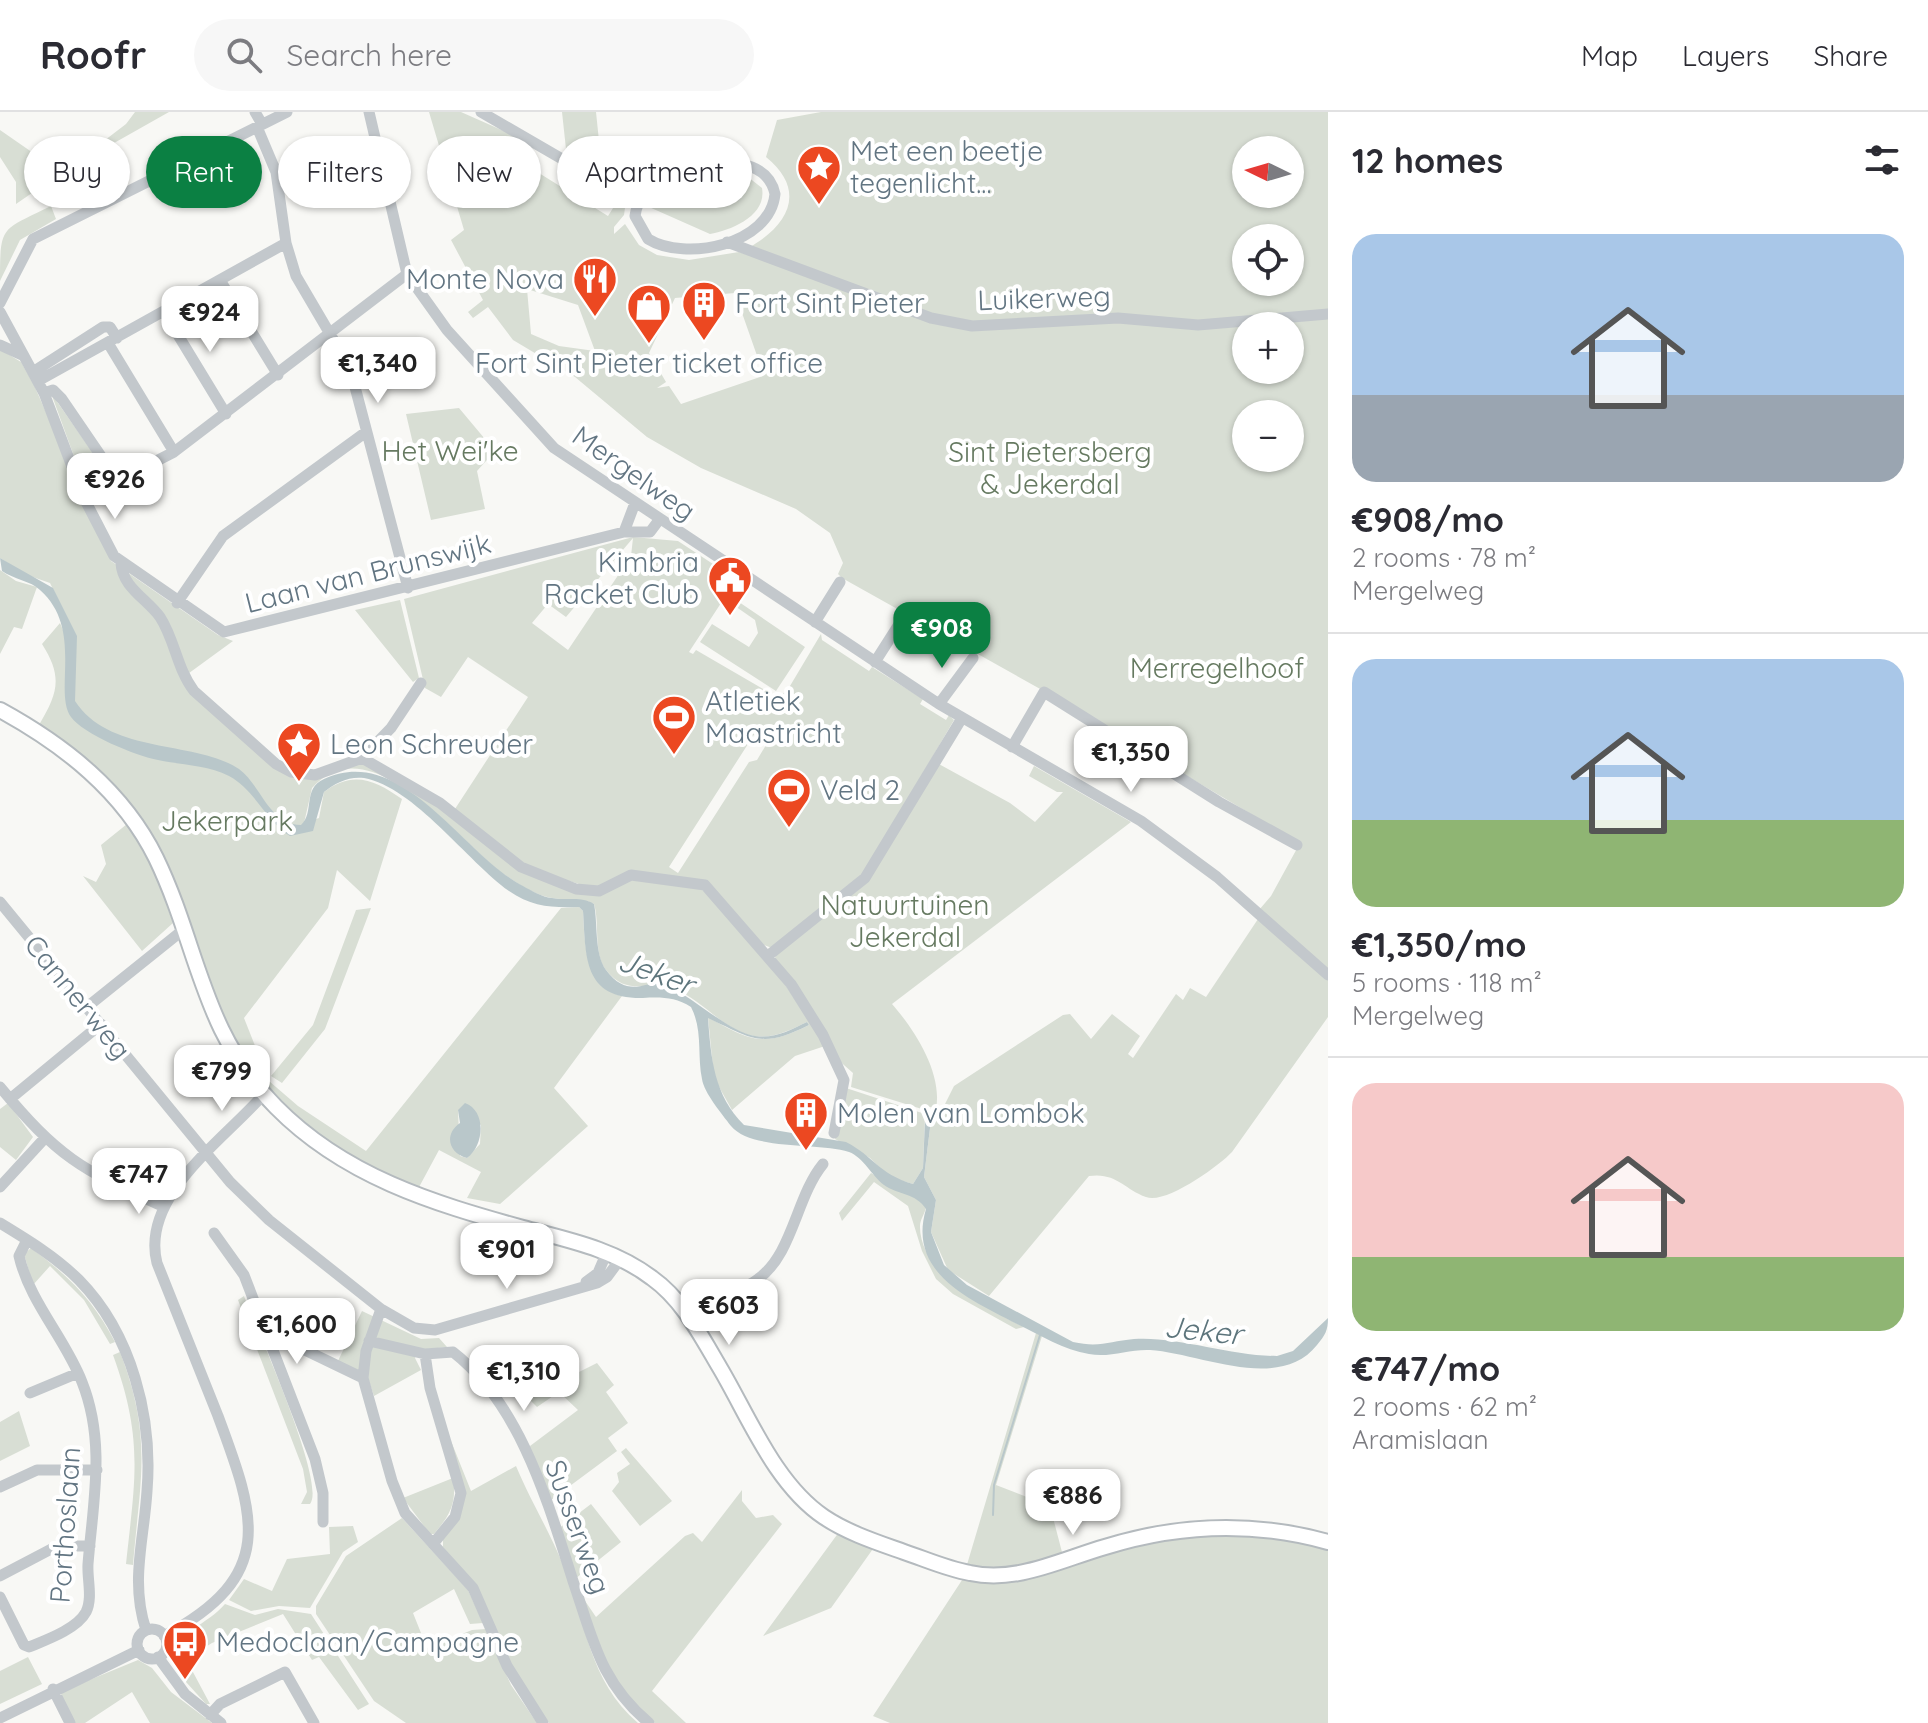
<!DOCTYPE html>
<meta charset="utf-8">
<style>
:root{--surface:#fff;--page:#f7f7f7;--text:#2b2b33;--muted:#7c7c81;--line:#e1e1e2;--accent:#0b8043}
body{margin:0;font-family:Quicksand,sans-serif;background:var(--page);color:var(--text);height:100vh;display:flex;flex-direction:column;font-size:30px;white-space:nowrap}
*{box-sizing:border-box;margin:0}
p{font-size:26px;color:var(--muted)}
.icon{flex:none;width:44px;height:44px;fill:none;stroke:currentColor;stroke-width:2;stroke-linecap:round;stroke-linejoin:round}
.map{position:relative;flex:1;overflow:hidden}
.drawer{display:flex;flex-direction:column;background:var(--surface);width:600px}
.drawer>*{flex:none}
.top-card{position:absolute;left:24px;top:24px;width:760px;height:72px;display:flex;gap:16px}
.needle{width:52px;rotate:275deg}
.buttons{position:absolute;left:1232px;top:24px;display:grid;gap:16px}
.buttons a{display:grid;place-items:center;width:72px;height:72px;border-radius:50%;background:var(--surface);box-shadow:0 2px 6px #0004;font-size:40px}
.price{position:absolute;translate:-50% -68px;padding:0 18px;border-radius:16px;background:#fff;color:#222;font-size:26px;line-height:52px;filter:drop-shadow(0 2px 4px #0008)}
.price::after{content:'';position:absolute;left:50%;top:48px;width:24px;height:18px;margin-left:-12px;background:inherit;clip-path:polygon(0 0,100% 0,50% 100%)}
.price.current{background:var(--accent);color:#fff}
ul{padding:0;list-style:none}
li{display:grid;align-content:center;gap:16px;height:424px;padding:0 24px}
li+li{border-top:2px solid var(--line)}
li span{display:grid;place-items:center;height:248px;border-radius:24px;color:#555}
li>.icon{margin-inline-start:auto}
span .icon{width:144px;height:144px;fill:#fffc;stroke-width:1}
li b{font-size:34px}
h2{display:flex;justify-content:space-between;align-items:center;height:96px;padding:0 24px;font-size:34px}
.chip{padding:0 28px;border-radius:36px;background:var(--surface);box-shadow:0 2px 6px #0004;font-size:28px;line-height:72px}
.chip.current{background:var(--accent);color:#fff}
header{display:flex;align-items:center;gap:48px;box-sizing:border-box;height:112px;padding:0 40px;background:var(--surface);border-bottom:2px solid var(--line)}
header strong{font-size:38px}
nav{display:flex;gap:44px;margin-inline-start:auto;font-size:28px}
.search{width:560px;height:72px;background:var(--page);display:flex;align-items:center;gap:20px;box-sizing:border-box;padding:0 28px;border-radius:44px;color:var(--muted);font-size:30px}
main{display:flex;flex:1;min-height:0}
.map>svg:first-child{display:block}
.green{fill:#d8ded4;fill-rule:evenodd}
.water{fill:#b9c7ca}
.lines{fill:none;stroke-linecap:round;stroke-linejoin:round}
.stream{stroke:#b9c7ca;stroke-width:2}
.major-casing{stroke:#b4babe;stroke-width:18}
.minor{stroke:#c3c8cc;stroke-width:11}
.major{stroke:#fff;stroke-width:14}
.labels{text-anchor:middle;stroke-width:8;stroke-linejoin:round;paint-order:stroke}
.poi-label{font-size:28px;fill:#627582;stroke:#fff;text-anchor:start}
.street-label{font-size:28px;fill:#627582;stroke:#fff}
.park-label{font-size:28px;fill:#667a61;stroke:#fff}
.water-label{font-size:30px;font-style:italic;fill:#5d757c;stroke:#fff}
</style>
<header>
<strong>Roofr</strong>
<div class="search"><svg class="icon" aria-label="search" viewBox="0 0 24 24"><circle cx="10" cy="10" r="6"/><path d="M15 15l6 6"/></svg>Search here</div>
<nav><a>Map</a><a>Layers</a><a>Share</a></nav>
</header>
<main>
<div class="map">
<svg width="1328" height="1611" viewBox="0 0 1328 1611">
<rect width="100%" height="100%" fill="#f8f8f5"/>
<!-- green -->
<path class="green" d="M135,0H169L61,61L16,92V70L0,45V18L62,61L126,12Z
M429,0H461L526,29L518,48L608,104L620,85L626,89L624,103L614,115V122L625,112L639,133L657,143L689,148L739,140L923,198L748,136C788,114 808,79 766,45L777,8L821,0H1328V857L1259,798L1271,784L1300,731L1042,578L842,466L838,462L843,451L830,421L796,397L701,356L647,325L575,265L513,228L488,195L473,206L468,200L483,188L451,128L464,118ZM1246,38H1290V82H1246ZM1246,126H1290V170H1246ZM527,177L578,193L595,239L559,234L531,222ZM735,181L761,255L760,265L681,292L669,274L657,276L666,270L649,241L675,186ZM1246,214H1290V258H1246ZM1246,302H1290V346H1246Z
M562,0H596L599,29H576L574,37H566Z
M717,61L748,65L762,76C767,104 731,118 710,122L649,95C663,71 691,65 717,61Z
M51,94L56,107L20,128L0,169C0,112 1,119 51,94Z
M0,237L21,250L34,273L111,449L218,523L233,529L185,564L272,646L304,660L360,649L434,689L512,753L579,781L628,766L701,774L770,849L825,934L795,944L732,998L714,966L708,905C750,929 763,936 809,913L807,910C790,918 774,927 754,924C724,919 703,888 674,877C648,867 628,886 606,858C593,841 600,811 594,792C581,785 566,789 552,786C537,784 520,773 508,765C464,737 372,608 312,676L304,711L319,706L324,680C353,658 375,668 402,687L370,789L337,758L328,796L244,906L269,969L298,994L366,1039L561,796L579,795L583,799C585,832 584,874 622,884L554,976L588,1014L500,1092L467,1086L481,1060L439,1038L418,1077L356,1050L298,1012L235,938L151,728L100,659L39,613C58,581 63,565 42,532L60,511L66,525L64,500L50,471L27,463L0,446ZM458,998L481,1013L480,1032L467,1046L460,1044Z
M51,281L109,364L107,368L93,375L83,369Z
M459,296L495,339L477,359L485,397L431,408L406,302Z
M633,425L678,429L742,471L744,478L736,488L805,535L776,579L700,530L712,512L749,535L758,521L755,508L732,492L730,482L723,488L689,540L693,542L696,538L777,585L787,579L821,522L822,528L869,559L872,555L923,587L920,592L946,608L949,603L954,608L863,764L772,836L759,831L709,773L634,761L595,777L524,755L453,700L528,585L468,545L441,585L425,576L404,487ZM633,426L631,444L568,538L532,511L548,492L566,505ZM756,613L772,623L757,648L749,650L678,761L669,755L757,618Z
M0,458L16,469L37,475L22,517L14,515L0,542Z
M400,488L419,566L413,570L355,498Z
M937,651L1010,691L1035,710L1063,680H1057L1029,664L1034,654L1131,710L892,892C914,917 943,961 936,997L927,994L925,998L851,975L853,961L836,946L775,846L777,840L857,779Z
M127,712L156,762L173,811L142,839L83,764L96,770L106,752L101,733Z
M371,796L325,917L282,971L271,964L313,913L356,798Z
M1258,807L1328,868V905L1232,1040C1219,1054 1165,1093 1146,1085C1124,1077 1116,1060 1089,1064L989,1184L948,1158L931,1120L936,1088L924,1065L931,1008H937L954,974L1063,903L1070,902L1091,927L1112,902L1140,924L1128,942L1133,946L1176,882L1183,888L1190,876L1206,885Z
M846,976L925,1002L923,1056L913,1072L889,1065L870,1046L835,1027Z
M8,991L33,1025L16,1048L0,1035V997Z
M871,1061L921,1089L926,1096C924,1103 920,1108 920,1114C919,1161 988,1197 1024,1215L1016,1217L953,1182L936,1167L922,1139L908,1094L874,1070L842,1109L839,1101Z
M31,1136C68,1163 94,1189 115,1230L110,1232L84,1188L50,1154L33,1173L24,1142Z
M244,1184C256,1215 327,1372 310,1392H301L307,1380L303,1357L238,1188Z
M362,1199L421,1227L439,1226L447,1235L418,1238L415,1246L421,1258L374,1284L367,1263L337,1251Z
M1036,1221L1042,1224L996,1373L1050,1394L1063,1444L1016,1458L966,1456Z
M120,1240C153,1326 140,1367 133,1453L126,1452C135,1367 144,1328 113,1243Z
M563,1241L577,1261L597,1251L614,1273L606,1280L628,1311L608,1326L617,1339L551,1388L526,1337L578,1298L559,1280L537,1295L517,1275Z
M19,1299L30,1334L0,1349V1310Z
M451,1329L471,1379L516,1354C531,1390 549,1418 563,1453C587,1511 588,1568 638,1611H549L513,1558L475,1473L443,1435V1427L462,1398Z
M626,1336L672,1389L640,1414L612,1379L619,1370L617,1361L630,1352L621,1340Z
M453,1366C457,1391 450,1403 434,1422H430L403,1386Z
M742,1378V1389L756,1406L773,1403L782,1412L652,1579L686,1611H655L615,1573L579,1480L596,1505L685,1424L693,1421L702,1430Z
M591,1392L621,1430L575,1467L558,1417Z
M402,1406L468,1478L483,1511L470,1512L454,1477L413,1501L427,1536L472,1518L486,1517L511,1573L537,1611H406L374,1589L316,1502V1494L346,1444Z
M353,1414L358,1430L343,1440L310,1496L279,1494L251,1499L229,1488L244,1467L272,1479L287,1447L330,1442L329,1415Z
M1221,1419L1328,1433V1611H890L873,1604L964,1465Z
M839,1420L875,1434L831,1496L763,1524Z
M225,1492L255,1503L278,1497L311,1502L369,1592L358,1598L319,1545L312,1548L283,1502L212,1531L186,1547L210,1592H206L186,1570L170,1545C178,1520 208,1512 225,1492Z
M28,1545L42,1572L0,1592V1559Z
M138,1548L152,1556L171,1580L212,1611H150L132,1580L85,1611H75L60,1580Z"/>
<!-- water -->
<path class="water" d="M0,446L53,476L77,524L75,589C110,643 196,628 239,657C261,673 269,713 301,713C315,700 302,677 324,667C402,630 463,743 523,774C532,779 542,785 552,786C566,789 581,784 594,792C598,811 594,841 606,858C630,890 649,865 665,872C693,885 729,920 755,924C775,927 790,918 807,910L809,913C761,937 753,927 708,906C711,947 714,983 744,1013L846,1030C875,1045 877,1061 913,1072L923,1056L925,1007L931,1008L924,1065L936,1088L931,1120L944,1153L967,1173L1073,1230C1100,1236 1110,1229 1134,1227C1177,1224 1231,1244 1277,1244L1293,1239L1328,1206C1328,1219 1325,1223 1317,1233C1279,1281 1199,1241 1150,1238C1129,1237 1110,1246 1089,1242C1064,1238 1040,1223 1017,1212C969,1187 907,1161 926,1097C916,1081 898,1083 884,1073C872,1064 863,1045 849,1040C818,1030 752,1039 731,1014C722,1002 704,981 702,967C697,943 703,918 691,895C675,885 661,885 643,886C583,887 586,846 583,799L579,795C553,796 532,795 509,779C468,750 414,675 364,666C349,664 335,671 324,680L313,719L290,724C266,709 255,678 229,664C207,653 182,653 158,648C136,644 83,622 71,605C53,580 84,517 40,478C31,469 13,467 2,459Z
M465,991C487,999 484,1034 467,1046C448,1041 444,1022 460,1011L458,998Z"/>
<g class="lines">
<!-- stream -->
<path class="stream" d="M993,1403L994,1373L1040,1223"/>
<!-- major casing -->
<g class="major-casing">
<path id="major" d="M0,598C64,633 123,679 156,746C199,835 201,919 276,995C344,1064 432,1091 523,1116C568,1128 614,1137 652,1166C683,1188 701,1224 720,1256C749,1305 775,1372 824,1405C848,1421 876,1430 904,1440C925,1447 947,1457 970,1461C1017,1471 1060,1448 1105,1435C1179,1412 1253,1409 1328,1430"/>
</g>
<!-- minor -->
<path class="minor" d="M255,0L262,12
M369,0L407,162L447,218L554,336L939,592L1141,709L1217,765L1328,863
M481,0L638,91
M257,15L276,60L286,131L296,164L350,256L408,476
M715,50C740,50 769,53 775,82C770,133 685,150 648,127L635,104C640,67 683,53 715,50Z
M727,130L931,206L972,214L1118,206L1198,213L1328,202
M220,168L278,263
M0,191L33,127L287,0
M0,200L44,281L84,386L114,444L224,520L624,420H650L659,408
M164,200L226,302
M108,231L174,340
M0,233L22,243
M33,260L103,215H110L117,226
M38,269L286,131
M44,281L53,278L62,287L118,369
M84,386L174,340L407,162
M624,420L635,391
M121,451C122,475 147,487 160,505C175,528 177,557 194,579L276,652L291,660L315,663L362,646L440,691L521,755L576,777L599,779L631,763L705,773L791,872L823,923L844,968L834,1021
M177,491L223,424L366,320
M815,510L840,470
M875,550L903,506
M939,592L973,546
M1012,635L1044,580L1219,690L1297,733
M362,646L391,616L421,571
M0,790L230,1070L269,1108L381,1197L414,1216L435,1218L597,1171L607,1165L621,1146
M769,843L865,766L962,606
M87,895L183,818
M0,975C57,1044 81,1058 162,1094
M10,987L101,912
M0,1075L44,1027
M0,1111C28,1128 56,1145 79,1168C132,1222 153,1306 147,1379C144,1428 130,1470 146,1518
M214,1121L244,1163L315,1347L323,1381V1410
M586,1170L598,1161L607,1140
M680,1192C704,1186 737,1183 758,1167C793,1142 796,1085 823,1052
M369,1229L425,1242L453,1240C521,1293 548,1391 573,1469C593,1527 600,1570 649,1611
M269,1230L280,1226L363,1266L392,1369L405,1401L473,1476L507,1554L543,1611
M425,1242L430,1276L461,1381L455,1405L433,1432
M363,1266L366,1239L381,1197
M30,1281L78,1261
M0,1375L37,1358H97
M0,1464L57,1434H90
M0,1485L24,1533L29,1535C46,1528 77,1517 86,1500C93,1486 87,1467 88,1452C93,1390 106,1330 82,1270C65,1226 30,1191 19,1144L27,1128
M137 1532a15 15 0 1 1 30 0a15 15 0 1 1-30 0Z
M164,1524C277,1464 256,1406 218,1304C198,1253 177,1202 157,1151C140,1084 224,1028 264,982
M158,1545L185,1582L221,1611
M53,1577L70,1611
M210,1603L220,1592L285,1560L314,1611
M0,1606L139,1538"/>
<!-- major -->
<use href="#major" class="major"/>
</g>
<!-- icons -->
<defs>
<g id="sight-pin" transform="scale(2.3)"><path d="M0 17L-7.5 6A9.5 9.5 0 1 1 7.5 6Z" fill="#ec4821" stroke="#fff"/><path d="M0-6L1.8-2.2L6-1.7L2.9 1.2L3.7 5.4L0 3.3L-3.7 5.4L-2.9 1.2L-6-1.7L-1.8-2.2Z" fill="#fff"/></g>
<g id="restaurant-pin" transform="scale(2.3)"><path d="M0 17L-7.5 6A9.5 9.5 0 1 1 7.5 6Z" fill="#ec4821" stroke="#fff"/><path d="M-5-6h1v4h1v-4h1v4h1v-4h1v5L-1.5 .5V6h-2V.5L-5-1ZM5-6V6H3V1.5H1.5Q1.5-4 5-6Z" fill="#fff"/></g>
<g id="building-pin" transform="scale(2.3)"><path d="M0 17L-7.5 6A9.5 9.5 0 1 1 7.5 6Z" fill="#ec4821" stroke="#fff"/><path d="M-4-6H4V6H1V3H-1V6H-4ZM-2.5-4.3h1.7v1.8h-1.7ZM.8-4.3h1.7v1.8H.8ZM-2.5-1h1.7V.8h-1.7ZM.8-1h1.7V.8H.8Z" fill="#fff"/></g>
<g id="shop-pin" transform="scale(2.3)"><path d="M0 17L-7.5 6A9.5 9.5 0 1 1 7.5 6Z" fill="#ec4821" stroke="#fff"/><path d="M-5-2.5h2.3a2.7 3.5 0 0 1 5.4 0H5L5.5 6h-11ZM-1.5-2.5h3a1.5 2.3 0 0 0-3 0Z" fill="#fff"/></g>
<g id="civic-pin" transform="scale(2.3)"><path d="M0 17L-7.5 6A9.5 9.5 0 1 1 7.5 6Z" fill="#ec4821" stroke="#fff"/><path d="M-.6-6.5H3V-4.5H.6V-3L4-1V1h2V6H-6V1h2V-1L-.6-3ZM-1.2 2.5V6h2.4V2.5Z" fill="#fff"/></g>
<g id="stadium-pin" transform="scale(2.3)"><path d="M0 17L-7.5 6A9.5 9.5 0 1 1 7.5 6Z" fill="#ec4821" stroke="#fff"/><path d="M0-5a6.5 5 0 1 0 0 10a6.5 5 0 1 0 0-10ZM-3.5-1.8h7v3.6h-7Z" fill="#fff"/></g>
<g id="bus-pin" transform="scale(2.3)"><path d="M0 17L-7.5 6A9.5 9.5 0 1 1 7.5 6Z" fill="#ec4821" stroke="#fff"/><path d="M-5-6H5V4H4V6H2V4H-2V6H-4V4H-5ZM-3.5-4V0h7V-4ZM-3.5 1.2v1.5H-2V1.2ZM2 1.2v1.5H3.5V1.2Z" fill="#fff"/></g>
</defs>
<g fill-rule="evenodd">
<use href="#sight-pin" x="819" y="55"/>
<use href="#restaurant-pin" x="595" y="167"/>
<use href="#building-pin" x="704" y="191"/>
<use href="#shop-pin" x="649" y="194"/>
<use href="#civic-pin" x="730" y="466"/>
<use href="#stadium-pin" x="674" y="605"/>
<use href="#sight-pin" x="299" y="632"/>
<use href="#stadium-pin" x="789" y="678"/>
<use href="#building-pin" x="806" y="1001"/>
<use href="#bus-pin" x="185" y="1530"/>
</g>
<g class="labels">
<!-- poi labels -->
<g class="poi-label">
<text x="850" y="49">Met een beetje<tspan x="850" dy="32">tegenlicht...</tspan></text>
<text x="564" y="177" text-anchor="end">Monte Nova</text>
<text x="735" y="201">Fort Sint Pieter</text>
<text x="649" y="261" text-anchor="middle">Fort Sint Pieter ticket office</text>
<text x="699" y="460" text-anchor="end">Kimbria<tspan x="699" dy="32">Racket Club</tspan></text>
<text x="705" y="599">Atletiek<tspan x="705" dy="32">Maastricht</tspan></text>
<text x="330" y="642">Leon Schreuder</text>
<text x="820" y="688">Veld 2</text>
<text x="837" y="1011">Molen van Lombok</text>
<text x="216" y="1540">Medoclaan/Campagne</text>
</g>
<!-- street labels -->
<g class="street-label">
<text transform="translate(1044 186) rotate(-2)" y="10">Luikerweg</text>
<text transform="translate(634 361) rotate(35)" y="10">Mergelweg</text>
<text transform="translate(368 461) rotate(-14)" y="10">Laan van Brunswijk</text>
<text transform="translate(78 885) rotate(51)" y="10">Cannerweg</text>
<text transform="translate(65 1413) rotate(-86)" y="10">Porthoslaan</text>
<text transform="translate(578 1415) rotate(70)" y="10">Susserweg</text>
</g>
<!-- park labels -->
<g class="park-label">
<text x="450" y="349">Het Wei'ke</text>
<text x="1050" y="350">Sint Pietersberg<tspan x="1050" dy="32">&amp; Jekerdal</tspan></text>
<text x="1217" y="566">Merregelhoof</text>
<text x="227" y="719">Jekerpark</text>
<text x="905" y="803">Natuurtuinen<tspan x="905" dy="32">Jekerdal</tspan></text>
</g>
<!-- water labels -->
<g class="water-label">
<text transform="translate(656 861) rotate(20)" y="10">Jeker</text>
<text transform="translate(1203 1219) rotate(6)" y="10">Jeker</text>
</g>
</g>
</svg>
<div class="buttons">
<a><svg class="needle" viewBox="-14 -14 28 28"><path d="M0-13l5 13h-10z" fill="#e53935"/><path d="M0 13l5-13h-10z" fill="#7c7c81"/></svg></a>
<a><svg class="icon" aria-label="locate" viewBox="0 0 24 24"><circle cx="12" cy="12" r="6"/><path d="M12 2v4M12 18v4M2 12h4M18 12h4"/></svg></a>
<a>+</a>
<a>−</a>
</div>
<b class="price" style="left:210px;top:242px">€924</b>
<b class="price" style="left:378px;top:293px">€1,340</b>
<b class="price" style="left:115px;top:409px">€926</b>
<b class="price current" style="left:942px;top:558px">€908</b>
<b class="price" style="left:1131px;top:682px">€1,350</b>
<b class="price" style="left:222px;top:1001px">€799</b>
<b class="price" style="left:139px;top:1104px">€747</b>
<b class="price" style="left:507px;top:1179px">€901</b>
<b class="price" style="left:729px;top:1235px">€603</b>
<b class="price" style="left:297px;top:1254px">€1,600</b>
<b class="price" style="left:524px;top:1301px">€1,310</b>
<b class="price" style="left:1073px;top:1425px">€886</b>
<div class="top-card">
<a class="chip">Buy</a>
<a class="chip current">Rent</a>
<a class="chip">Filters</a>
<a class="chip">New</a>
<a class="chip">Apartment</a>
</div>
</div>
<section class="drawer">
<h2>12 homes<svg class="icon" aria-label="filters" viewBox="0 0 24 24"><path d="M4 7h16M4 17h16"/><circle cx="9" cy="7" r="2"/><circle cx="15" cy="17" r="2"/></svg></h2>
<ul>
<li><span style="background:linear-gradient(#a9c7e8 65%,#9aa5b1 0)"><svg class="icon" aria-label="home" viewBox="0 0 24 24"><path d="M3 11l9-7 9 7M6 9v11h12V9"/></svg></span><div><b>€908/mo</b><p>2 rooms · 78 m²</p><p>Mergelweg</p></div></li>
<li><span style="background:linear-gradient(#a9c7e8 65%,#8fb573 0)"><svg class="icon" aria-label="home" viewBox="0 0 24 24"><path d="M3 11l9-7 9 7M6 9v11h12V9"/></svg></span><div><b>€1,350/mo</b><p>5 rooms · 118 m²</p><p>Mergelweg</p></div></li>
<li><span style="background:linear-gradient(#f6c9c9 70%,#8fb573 0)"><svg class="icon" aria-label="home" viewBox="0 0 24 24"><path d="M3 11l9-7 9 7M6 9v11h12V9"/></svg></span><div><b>€747/mo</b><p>2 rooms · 62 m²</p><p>Aramislaan</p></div></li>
</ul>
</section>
</main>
